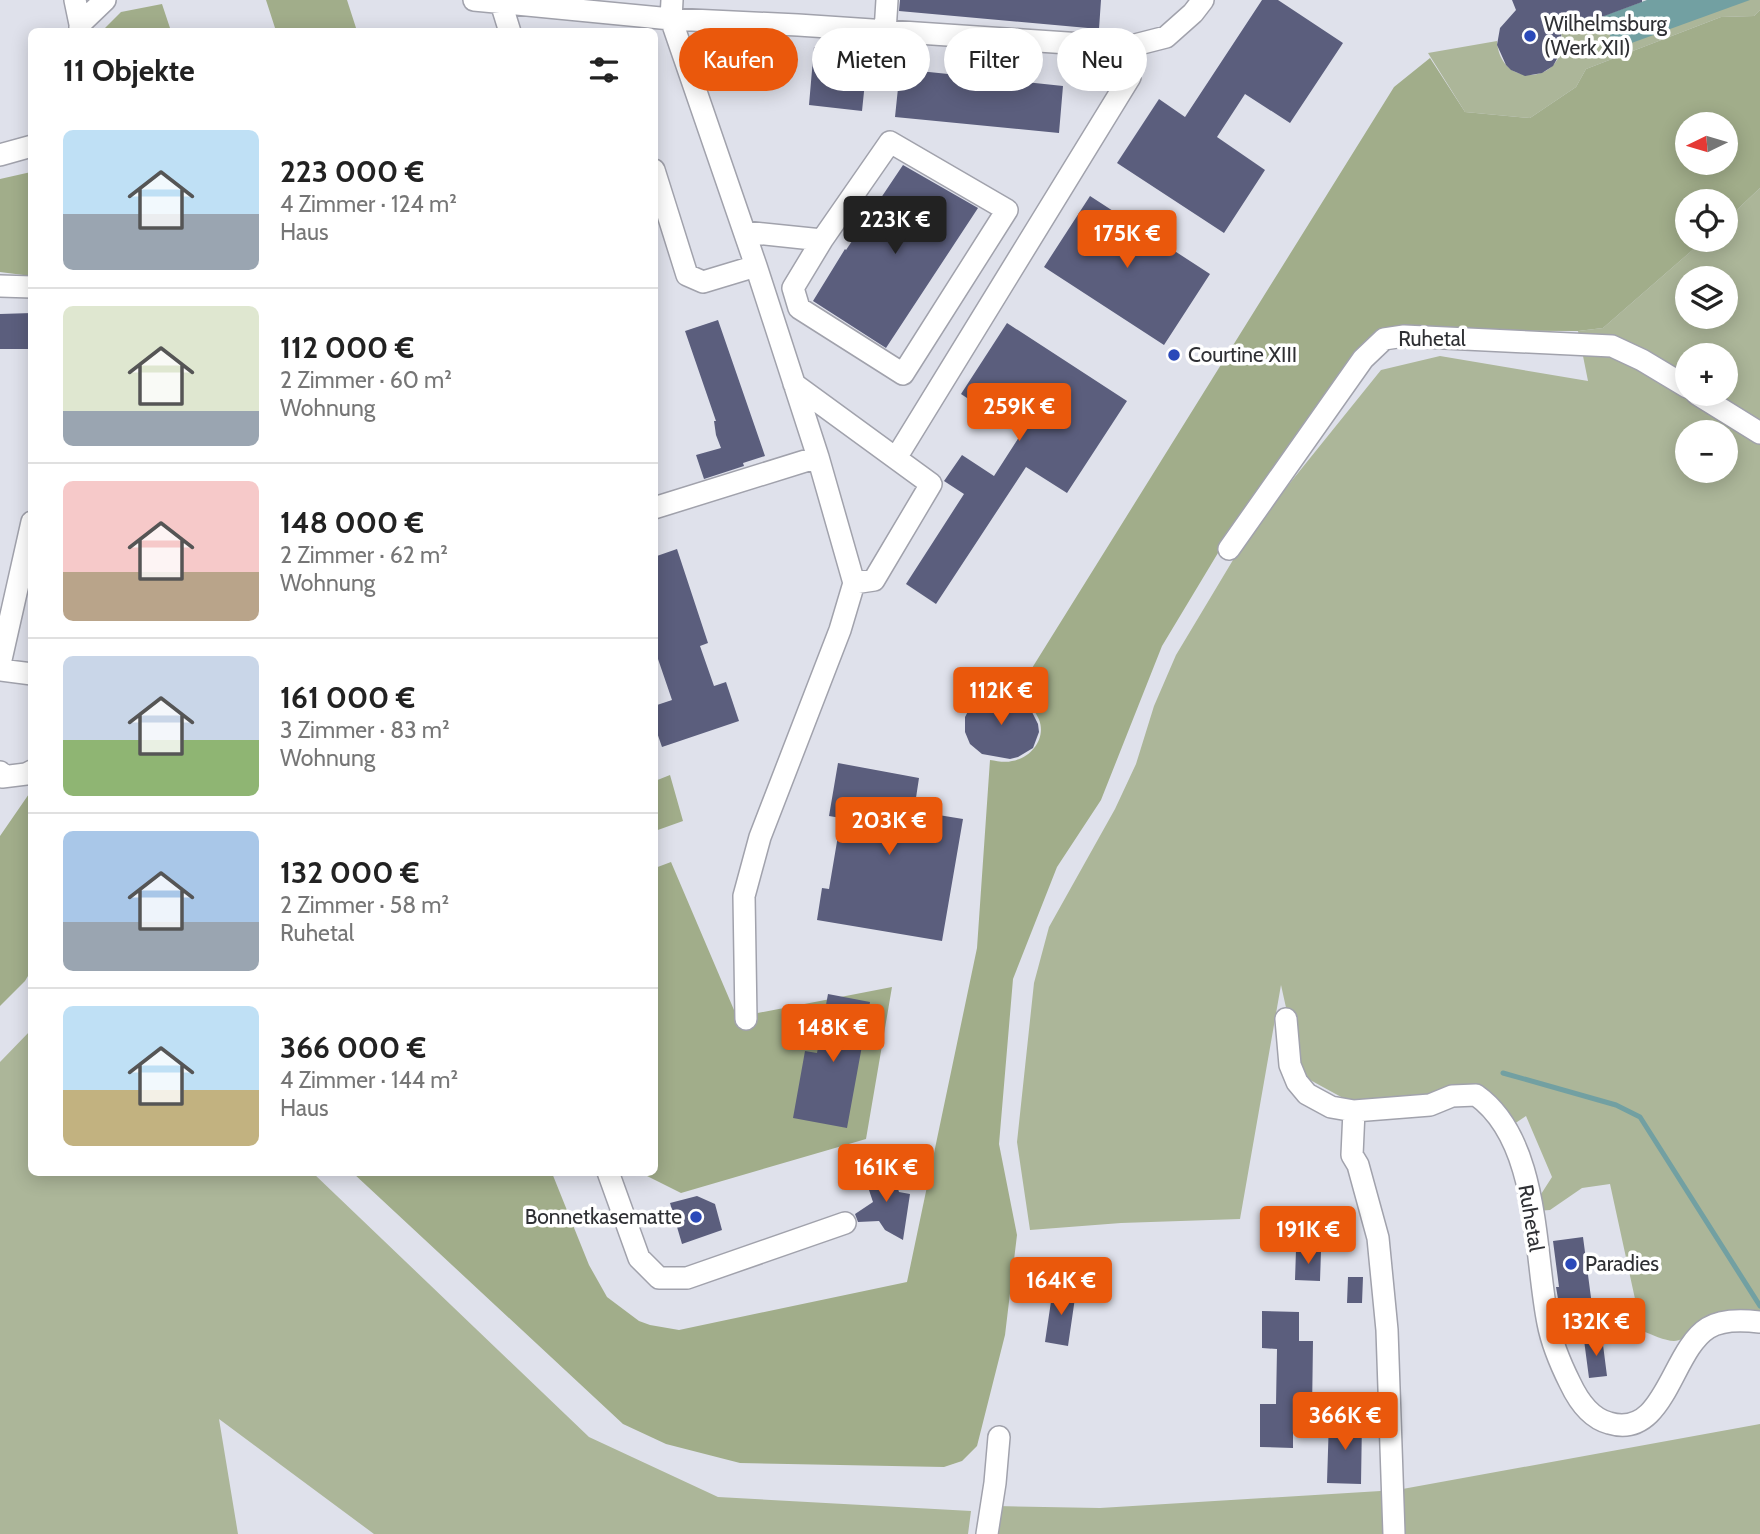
<!DOCTYPE html>
<html lang="de">
<meta charset="utf-8">
<style>
:root{--surface:#fff;--page:#f2f2f2;--text:#222;--muted:#767676;--line:#e0e0e0;--accent:#ea580c}
body{margin:0;font-family:Cabin,sans-serif;background:var(--page);color:var(--text);height:100vh;display:flex;flex-direction:column;font-size:26px;white-space:nowrap}
*{box-sizing:border-box;margin:0}
p{font-size:23px;color:var(--muted)}
.icon{flex:none;width:38px;height:38px;fill:none;stroke:currentColor;stroke-width:2;stroke-linecap:round;stroke-linejoin:round}
.map{position:relative;flex:1;overflow:hidden}
.sheet{position:absolute;left:28px;top:28px;width:630px;height:1148px;display:flex;flex-direction:column;background:var(--surface);border-radius:10px;box-shadow:0 4px 18px #0003}
.sheet>*{flex:none}
.hud{position:absolute;left:679px;top:28px;width:665px;height:63px;display:flex;gap:14px}
.needle{width:46px;rotate:265deg}
.controls{position:absolute;left:1675px;top:112px;display:grid;gap:14px}
.controls a{display:grid;place-items:center;width:63px;height:63px;border-radius:50%;background:var(--surface);box-shadow:0 4px 18px #0003;font-size:35px}
.price{position:absolute;translate:-50% -60px;padding:0 16px;border-radius:7px;background:var(--accent);color:#fff;font-size:23px;line-height:46px;filter:drop-shadow(0 2px 4px #0008)}
.price::after{content:'';position:absolute;left:50%;top:42px;width:21px;height:16px;margin-left:-10px;background:inherit;clip-path:polygon(0 0,100% 0,50% 100%)}
.price.on{background:#222;color:#fff}
ul{padding:0;list-style:none}
li{display:flex;align-items:center;gap:21px;height:175px;padding:0 35px}
li+li{border-top:2px solid var(--line)}
li span{display:grid;place-items:center;flex:none;width:196px;height:140px;border-radius:10px;color:#555}
li>.icon{margin-inline-start:auto}
span .icon{width:84px;height:84px;fill:#fffc;stroke-width:1}
li b{font-size:30px}
h2{display:flex;justify-content:space-between;align-items:center;height:84px;padding:0 35px;font-size:30px}
.tag{padding:0 24px;border-radius:32px;background:var(--surface);box-shadow:0 4px 18px #0003;font-size:24px;line-height:63px}
.tag.on{background:var(--accent);color:#fff}
.map>svg:first-child{display:block}
.green{fill:#acb699;fill-rule:evenodd}
.forest{fill:#a1ad8a;fill-rule:evenodd}
.water{fill:#72a0a2}
.lines{fill:none;stroke-linecap:round;stroke-linejoin:round}
.stream{stroke:#72a0a2;stroke-width:5}
.building{fill:#5b5e7d}
.minor-casing{stroke:#a1a2ac;stroke-width:24}
.minor{stroke:#fff;stroke-width:21}
.poi-dot{fill:#2b49b9;stroke:#fff;stroke-width:2.5}
.labels{text-anchor:middle;stroke-width:7;stroke-linejoin:round;paint-order:stroke}
.poi-label{font-size:21px;fill:#2f3034;stroke:#fff;text-anchor:start}
.street-label{font-size:21px;fill:#2f3034;stroke:#fff}
</style>
<div class="map">
<svg width="1760" height="1534" viewBox="0 0 1760 1534">
<rect width="100%" height="100%" fill="#dfe1eb"/>
<!-- green -->
<path class="green" d="M1648,0H1760V10L1754,16L1721,17L1586,69L1576,87L1530,118L1465,112L1428,53L1497,41C1500,92 1571,83 1561,32Z
M1760,188V1312C1743,1312 1721,1309 1705,1318C1694,1324 1687,1341 1674,1341C1665,1341 1651,1334 1642,1331L1610,1184L1582,1188L1550,1210L1537,1211L1536,1202L1552,1177L1526,1116L1511,1126L1450,1090L1379,1104H1354L1301,1075L1281,985L1240,1219L1121,1223L1030,1230L1017,1142L1034,983L1049,927L1115,809L1136,764L1154,706L1176,655L1248,535L1381,370L1440,356L1588,381L1578,331L1603,328L1704,240H1726V220ZM1687,278H1726V317H1687ZM1687,355H1726V394H1687ZM1687,432H1726V471H1687Z
M31,1030L32,1172L313,1173L589,1437L718,1497L971,1511L968,1534H374L219,1419L238,1534H0V1062Z
M1760,1424V1534H992L996,1506L1100,1508L1397,1490Z"/>
<!-- forest -->
<path class="forest" d="M266,0H347L357,31H276Z
M162,4L171,31H102L121,12Z
M1760,10V188L1726,220V201H1687V240H1704L1603,328L1578,331L1404,330L1381,336L1233,528L1162,646L1101,800L1057,867L1013,979L999,1144L1017,1235L1005,1335L977,1446L962,1461L944,1467L740,1463L666,1444L623,1424L353,1173H552L589,1265L607,1297L639,1321L650,1325L679,1330L907,1282L977,948L990,760C997,761 1005,763 1012,761C1036,757 1051,730 1033,710C1028,704 1021,701 1014,697L1394,87L1430,58L1465,112L1530,118L1576,87L1586,69L1721,17L1754,16ZM1687,124H1726V163H1687Z
M31,172V276L0,272V179Z
M670,775L683,821L655,831V781Z
M31,791V971L25,981L0,1006V836Z
M671,862L737,1017L892,987L866,1139L681,1193L641,1173L654,1172L655,868Z"/>
<!-- water -->
<path class="water" d="M1647,0H1750L1615,49L1603,16Z"/>
<g class="lines">
<!-- stream -->
<path class="stream" d="M1503,1073L1616,1105L1640,1117L1760,1306"/>
</g>
<!-- building -->
<path class="building" d="M900,0H1101L1099,29L899,11Z
M1262,0H1278L1343,43L1290,123L1245,94L1217,137L1265,170L1224,233L1117,163L1159,99L1185,117Z
M1512,0H1642V2L1561,32L1562,50L1553,66L1542,73L1525,76L1511,70L1506,65L1497,45L1500,28L1516,10Z
M814,47L868,53L862,111L809,105Z
M900,69L1063,86L1059,133L895,117Z
M903,165L978,208L886,348L813,301L845,249L846,250Z
M1090,196L1210,274L1164,345L1044,267Z
M32,313V349H0V314Z
M718,320L765,456L743,463L744,466L704,479L696,455L721,448L716,435L714,421H716L685,331Z
M1007,323L1127,401L1067,493L1026,467L936,604L906,584L964,494L944,481L962,455L994,476L1021,434L961,394Z
M677,549L708,643L700,646L714,686L726,682L739,721L662,747L654,724V706L672,700L658,659L654,661V557Z
M1000,693L1025,705L1031,710L1038,724L1039,732L1033,748L1018,757L1010,759L982,754L970,744L965,732V717L972,704L985,695Z
M838,763L919,778L914,811L963,819L942,941L817,920L822,888L829,889L841,818L829,816Z
M828,994L870,1002L847,1128L793,1118L805,1051L817,1053Z
M892,1170L899,1192L910,1194L903,1240L885,1230L879,1221L858,1222L855,1214L873,1202L865,1178Z
M697,1196L715,1204L722,1230L682,1244L670,1203Z
M1583,1237L1595,1328L1572,1331V1327L1563,1328L1556,1287H1559L1553,1241Z
M1296,1250L1321,1251L1320,1281L1295,1280Z
M1348,1277H1363L1362,1303H1347Z
M1053,1288L1076,1291L1068,1346L1045,1342Z
M1262,1311L1299,1312V1341H1313L1312,1412H1293V1448L1260,1447V1404H1276L1277,1349L1262,1348Z
M1602,1337L1607,1376L1589,1378L1584,1340Z
M1329,1419L1362,1420L1361,1484L1327,1483Z"/>
<g class="lines">
<!-- minor casing -->
<g class="minor-casing">
<path id="minor" d="M75,0L80,24
M474,0L671,19L798,25L1127,47L1166,37L1193,13L1203,0
M672,0L671,19L756,266L818,457L854,583L840,630L760,837L744,896L746,1019
M501,3L510,32
M80,32V24L105,0
M885,32L887,0
M0,155L32,146
M654,170L687,275L703,282L756,266
M745,232L822,240L890,142L1007,210L903,374L799,308L793,288L822,240
M0,286L32,287
M794,384L931,484L874,580L854,583
M1697,394L1760,433
M896,458L1130,77L1127,47
M654,508L818,457
M1229,549L1363,359L1384,339L1404,336L1612,346L1642,360L1687,387
M0,664L32,522
M0,670L32,674
M0,772L2,777L26,774L32,771
M1286,1019L1290,1065L1297,1082L1307,1094L1331,1107L1354,1111L1430,1105L1452,1096L1476,1095C1540,1140 1534,1254 1548,1323C1552,1344 1560,1363 1570,1383C1578,1400 1590,1418 1609,1423C1665,1440 1671,1351 1708,1328C1722,1319 1744,1320 1760,1322
M1354,1111L1352,1155L1358,1165L1378,1238L1387,1330L1394,1534
M608,1172L639,1258L659,1278H687L845,1223
M987,1534L995,1483L999,1437"/>
</g>
<!-- minor -->
<use href="#minor" class="minor"/>
</g>
<!-- markers -->
<g class="poi-dot">
<circle cx="1530" cy="36" r="7"/>
<circle cx="1174" cy="355" r="7"/>
<circle cx="696" cy="1217" r="7"/>
<circle cx="1571" cy="1264" r="7"/>
</g>
<g class="labels">
<!-- poi labels -->
<g class="poi-label">
<text x="1544" y="31">Wilhelmsburg<tspan x="1544" dy="24">(Werk XII)</tspan></text>
<text x="1188" y="362">Courtine XIII</text>
<text x="682" y="1224" text-anchor="end">Bonnetkasematte</text>
<text x="1585" y="1271">Paradies</text>
</g>
<!-- street labels -->
<g class="street-label">
<text x="1432" y="346">Ruhetal</text>
<text transform="translate(1531 1218) rotate(80)" y="7">Ruhetal</text>
</g>
</g>
</svg>
<div class="controls">
<a><svg class="needle" viewBox="-14 -14 28 28"><path d="M0-13l5 13h-10z" fill="#e53935"/><path d="M0 13l5-13h-10z" fill="#767676"/></svg></a>
<a><svg class="icon" aria-label="locate" viewBox="0 0 24 24"><circle cx="12" cy="12" r="6"/><path d="M12 2v4M12 18v4M2 12h4M18 12h4"/></svg></a>
<a><svg class="icon" aria-label="layers" viewBox="0 0 24 24"><path d="M12 4l9 5-9 5-9-5zM3 14l9 5 9-5"/></svg></a>
<a>+</a>
<a>−</a>
</div>
<b class="price on" style="left:895px;top:256px">223K €</b>
<b class="price" style="left:1127px;top:270px">175K €</b>
<b class="price" style="left:1019px;top:443px">259K €</b>
<b class="price" style="left:1001px;top:727px">112K €</b>
<b class="price" style="left:889px;top:857px">203K €</b>
<b class="price" style="left:833px;top:1064px">148K €</b>
<b class="price" style="left:886px;top:1204px">161K €</b>
<b class="price" style="left:1308px;top:1266px">191K €</b>
<b class="price" style="left:1061px;top:1317px">164K €</b>
<b class="price" style="left:1596px;top:1358px">132K €</b>
<b class="price" style="left:1345px;top:1452px">366K €</b>
<div class="hud">
<a class="tag on">Kaufen</a>
<a class="tag">Mieten</a>
<a class="tag">Filter</a>
<a class="tag">Neu</a>
</div>
<section class="sheet">
<h2>11 Objekte<svg class="icon" aria-label="filters" viewBox="0 0 24 24"><path d="M4 7h16M4 17h16"/><circle cx="9" cy="7" r="2"/><circle cx="15" cy="17" r="2"/></svg></h2>
<ul>
<li><span style="background:linear-gradient(#bfe0f5 60%,#9aa5b1 0)"><svg class="icon" aria-label="home" viewBox="0 0 24 24"><path d="M3 11l9-7 9 7M6 9v11h12V9"/></svg></span><div><b>223 000 €</b><p>4 Zimmer · 124 m²</p><p>Haus</p></div></li>
<li><span style="background:linear-gradient(#dfe7d0 75%,#9aa5b1 0)"><svg class="icon" aria-label="home" viewBox="0 0 24 24"><path d="M3 11l9-7 9 7M6 9v11h12V9"/></svg></span><div><b>112 000 €</b><p>2 Zimmer · 60 m²</p><p>Wohnung</p></div></li>
<li><span style="background:linear-gradient(#f6c9c9 65%,#b9a48a 0)"><svg class="icon" aria-label="home" viewBox="0 0 24 24"><path d="M3 11l9-7 9 7M6 9v11h12V9"/></svg></span><div><b>148 000 €</b><p>2 Zimmer · 62 m²</p><p>Wohnung</p></div></li>
<li><span style="background:linear-gradient(#c9d6e8 60%,#8fb573 0)"><svg class="icon" aria-label="home" viewBox="0 0 24 24"><path d="M3 11l9-7 9 7M6 9v11h12V9"/></svg></span><div><b>161 000 €</b><p>3 Zimmer · 83 m²</p><p>Wohnung</p></div></li>
<li><span style="background:linear-gradient(#a9c7e8 65%,#9aa5b1 0)"><svg class="icon" aria-label="home" viewBox="0 0 24 24"><path d="M3 11l9-7 9 7M6 9v11h12V9"/></svg></span><div><b>132 000 €</b><p>2 Zimmer · 58 m²</p><p>Ruhetal</p></div></li>
<li><span style="background:linear-gradient(#bfe0f5 60%,#c2b280 0)"><svg class="icon" aria-label="home" viewBox="0 0 24 24"><path d="M3 11l9-7 9 7M6 9v11h12V9"/></svg></span><div><b>366 000 €</b><p>4 Zimmer · 144 m²</p><p>Haus</p></div></li>
</ul>
</section>
</div>
